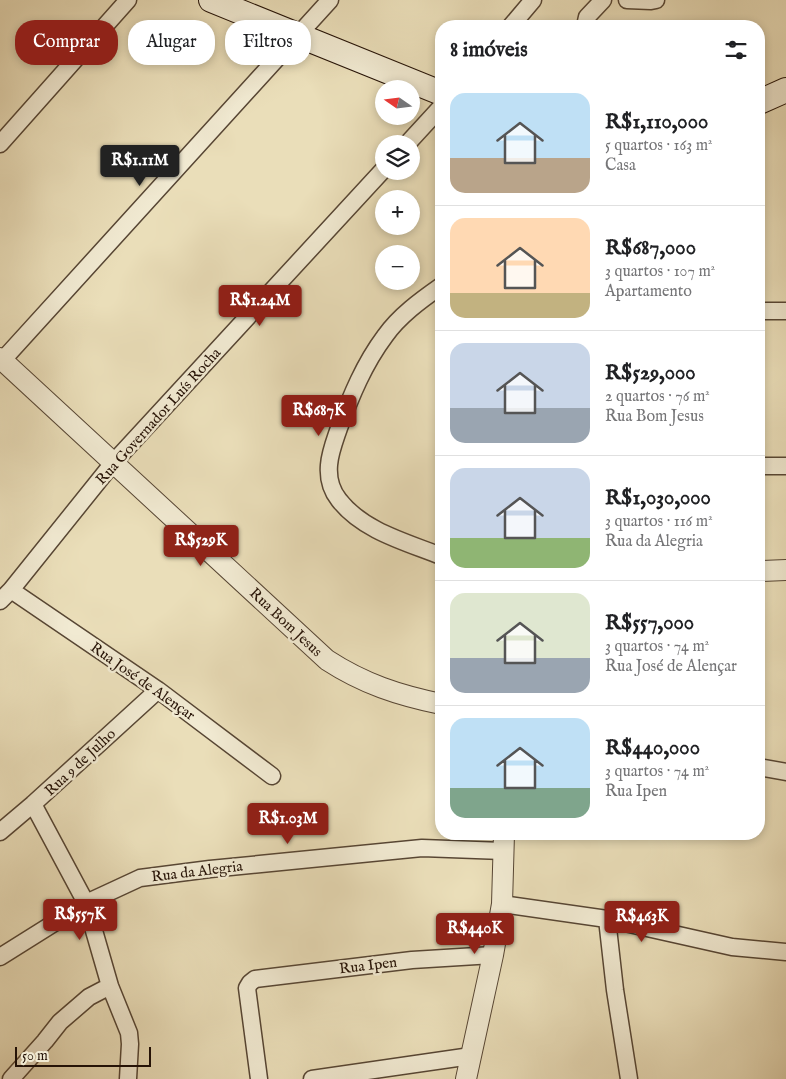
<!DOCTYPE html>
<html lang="pt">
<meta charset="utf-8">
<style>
:root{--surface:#fff;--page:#f6f6f6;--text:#202124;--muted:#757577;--line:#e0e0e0;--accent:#8f2418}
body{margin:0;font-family:"IM FELL English",serif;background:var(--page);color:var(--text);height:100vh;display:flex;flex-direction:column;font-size:19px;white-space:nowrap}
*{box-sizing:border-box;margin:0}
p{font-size:16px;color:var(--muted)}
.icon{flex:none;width:28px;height:28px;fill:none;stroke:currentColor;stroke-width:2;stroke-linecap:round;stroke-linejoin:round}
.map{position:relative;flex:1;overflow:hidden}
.details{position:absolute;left:435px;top:20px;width:330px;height:820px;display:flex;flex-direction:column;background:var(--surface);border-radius:20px;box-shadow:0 2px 8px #0003}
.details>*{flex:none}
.hud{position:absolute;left:15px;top:20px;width:345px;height:45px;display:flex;gap:10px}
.needle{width:32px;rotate:284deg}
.buttons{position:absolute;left:375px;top:80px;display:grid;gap:10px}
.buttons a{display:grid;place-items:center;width:45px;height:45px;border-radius:50%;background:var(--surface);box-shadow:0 2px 8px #0003;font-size:25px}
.scale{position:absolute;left:15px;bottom:12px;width:136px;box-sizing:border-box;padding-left:5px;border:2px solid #261307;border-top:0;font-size:14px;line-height:18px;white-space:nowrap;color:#261307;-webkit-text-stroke:4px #f1ead2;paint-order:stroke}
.price{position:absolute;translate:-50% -42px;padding:0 11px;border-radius:5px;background:var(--accent);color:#fff;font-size:16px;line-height:32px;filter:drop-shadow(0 1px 2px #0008)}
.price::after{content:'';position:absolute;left:50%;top:30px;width:15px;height:11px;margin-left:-8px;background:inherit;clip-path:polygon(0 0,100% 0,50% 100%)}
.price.on{background:#222;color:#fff}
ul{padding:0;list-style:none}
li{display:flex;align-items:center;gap:15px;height:125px;padding:0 15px}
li+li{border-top:1px solid var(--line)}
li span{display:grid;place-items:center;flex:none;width:140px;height:100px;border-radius:15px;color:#555}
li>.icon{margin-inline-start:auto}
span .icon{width:60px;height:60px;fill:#fffc;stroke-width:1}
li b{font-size:21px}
h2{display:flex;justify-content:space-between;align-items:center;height:60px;padding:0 15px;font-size:21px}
.pill{padding:0 18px;border-radius:20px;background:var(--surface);box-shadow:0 2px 8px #0003;font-size:18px;line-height:45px}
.pill.on{background:var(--accent);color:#fff}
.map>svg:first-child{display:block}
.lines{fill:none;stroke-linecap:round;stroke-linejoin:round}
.minor-casing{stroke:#574634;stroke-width:19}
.tertiary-casing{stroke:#574634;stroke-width:22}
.secondary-casing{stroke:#261307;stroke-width:26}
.minor{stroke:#f1ead2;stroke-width:16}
.tertiary{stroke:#f1ead2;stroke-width:20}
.secondary{stroke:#f1ead2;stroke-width:24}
.labels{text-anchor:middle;stroke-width:5;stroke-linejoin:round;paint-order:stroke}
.street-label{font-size:15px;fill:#261307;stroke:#f1ead2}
</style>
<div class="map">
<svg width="786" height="1079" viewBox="0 0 786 1079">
<rect width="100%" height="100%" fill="#eadeb9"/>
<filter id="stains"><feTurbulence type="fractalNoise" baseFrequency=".004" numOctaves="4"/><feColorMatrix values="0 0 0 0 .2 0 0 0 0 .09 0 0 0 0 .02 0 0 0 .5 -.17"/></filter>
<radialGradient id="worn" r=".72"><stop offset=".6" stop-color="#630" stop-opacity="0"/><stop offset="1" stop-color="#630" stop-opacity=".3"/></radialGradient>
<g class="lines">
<!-- minor casing -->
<g class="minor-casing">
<path id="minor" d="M627,0L651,1L656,0
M511,26L533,0
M585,26L587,17L603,0
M0,144L128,0
M407,144L441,107
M441,286C421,300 399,316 385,336C364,364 351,396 339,428C335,440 330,452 329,465C328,477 331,490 339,500C363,531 406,542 441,556
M759,311H786
M0,363L330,0
M759,466H786
M11,590L158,690L272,776
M0,601L11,590L113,463L384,169
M759,767L786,772
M33,804L86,903L110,986L129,1033L130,1044L128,1079
M0,832L33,804L158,690
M502,904L607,919L732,947L786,952
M607,919L615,990L629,1079
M0,957L86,903L140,878L210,869L422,848L503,851
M11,1079L45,1041L60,1022L89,997L110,986
M259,1079L247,988L250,983L255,979L412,960L493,955
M312,1079L471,1056"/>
</g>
<!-- tertiary casing -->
<g class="tertiary-casing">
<path id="tertiary" d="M0,358L327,660C364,684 398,695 441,704
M759,571L786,570
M466,1079L493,955L502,904L504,834"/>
</g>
<!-- secondary casing -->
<g class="secondary-casing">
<path id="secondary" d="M211,0L441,93
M759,102L786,90"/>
</g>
<!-- minor -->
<use href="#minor" class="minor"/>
<!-- tertiary -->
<use href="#tertiary" class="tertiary"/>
<!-- secondary -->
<use href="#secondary" class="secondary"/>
</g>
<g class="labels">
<!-- street labels -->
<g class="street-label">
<text transform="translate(158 416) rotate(-48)" y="5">Rua Governador Luís Rocha</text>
<text transform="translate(286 622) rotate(43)" y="5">Rua Bom Jesus</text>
<text transform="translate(143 681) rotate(35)" y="5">Rua José de Alençar</text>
<text transform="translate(80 762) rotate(-43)" y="5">Rua 9 de Julho</text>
<text transform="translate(197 871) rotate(-7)" y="5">Rua da Alegria</text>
<text transform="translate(368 965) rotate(-7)" y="5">Rua Ipen</text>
</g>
</g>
<rect width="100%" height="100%" filter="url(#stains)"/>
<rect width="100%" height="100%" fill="url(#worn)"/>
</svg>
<div class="buttons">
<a><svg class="needle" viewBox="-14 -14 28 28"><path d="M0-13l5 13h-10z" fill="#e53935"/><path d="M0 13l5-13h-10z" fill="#757577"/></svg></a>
<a><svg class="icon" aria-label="layers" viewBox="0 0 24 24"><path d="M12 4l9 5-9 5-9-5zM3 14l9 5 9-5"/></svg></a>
<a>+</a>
<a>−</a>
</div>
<div class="scale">50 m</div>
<b class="price on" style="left:140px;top:187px">R$1.11M</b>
<b class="price" style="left:260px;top:327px">R$1.24M</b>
<b class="price" style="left:319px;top:437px">R$687K</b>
<b class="price" style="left:201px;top:567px">R$529K</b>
<b class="price" style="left:288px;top:845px">R$1.03M</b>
<b class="price" style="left:80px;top:941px">R$557K</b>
<b class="price" style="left:642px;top:943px">R$463K</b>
<b class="price" style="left:475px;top:955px">R$440K</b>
<div class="hud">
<a class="pill on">Comprar</a>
<a class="pill">Alugar</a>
<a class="pill">Filtros</a>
</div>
<section class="details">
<h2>8 imóveis<svg class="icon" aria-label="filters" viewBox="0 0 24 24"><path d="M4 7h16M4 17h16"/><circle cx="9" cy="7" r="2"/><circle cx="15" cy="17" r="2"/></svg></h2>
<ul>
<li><span style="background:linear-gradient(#bfe0f5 65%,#b9a48a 0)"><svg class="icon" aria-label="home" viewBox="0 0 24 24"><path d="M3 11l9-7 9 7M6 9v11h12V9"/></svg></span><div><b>R$1,110,000</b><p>5 quartos · 163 m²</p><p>Casa</p></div></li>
<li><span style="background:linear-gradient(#ffd9b3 75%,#c2b280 0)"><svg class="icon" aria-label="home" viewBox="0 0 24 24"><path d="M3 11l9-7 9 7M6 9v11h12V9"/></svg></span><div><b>R$687,000</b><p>3 quartos · 107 m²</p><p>Apartamento</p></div></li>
<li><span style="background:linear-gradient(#c9d6e8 65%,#9aa5b1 0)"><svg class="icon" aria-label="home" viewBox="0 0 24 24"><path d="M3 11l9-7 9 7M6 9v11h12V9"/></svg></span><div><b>R$529,000</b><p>2 quartos · 76 m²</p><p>Rua Bom Jesus</p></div></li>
<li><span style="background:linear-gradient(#c9d6e8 70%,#8fb573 0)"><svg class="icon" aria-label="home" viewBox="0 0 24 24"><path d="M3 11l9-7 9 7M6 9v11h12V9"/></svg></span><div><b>R$1,030,000</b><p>3 quartos · 116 m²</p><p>Rua da Alegria</p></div></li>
<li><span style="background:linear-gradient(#dfe7d0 65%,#9aa5b1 0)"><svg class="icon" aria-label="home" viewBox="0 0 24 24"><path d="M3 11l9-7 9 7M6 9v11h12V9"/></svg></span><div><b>R$557,000</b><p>3 quartos · 74 m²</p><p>Rua José de Alençar</p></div></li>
<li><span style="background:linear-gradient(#bfe0f5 70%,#7fa58c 0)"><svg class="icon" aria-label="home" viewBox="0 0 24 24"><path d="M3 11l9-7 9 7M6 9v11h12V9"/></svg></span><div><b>R$440,000</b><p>3 quartos · 74 m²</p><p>Rua Ipen</p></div></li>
</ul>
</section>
</div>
